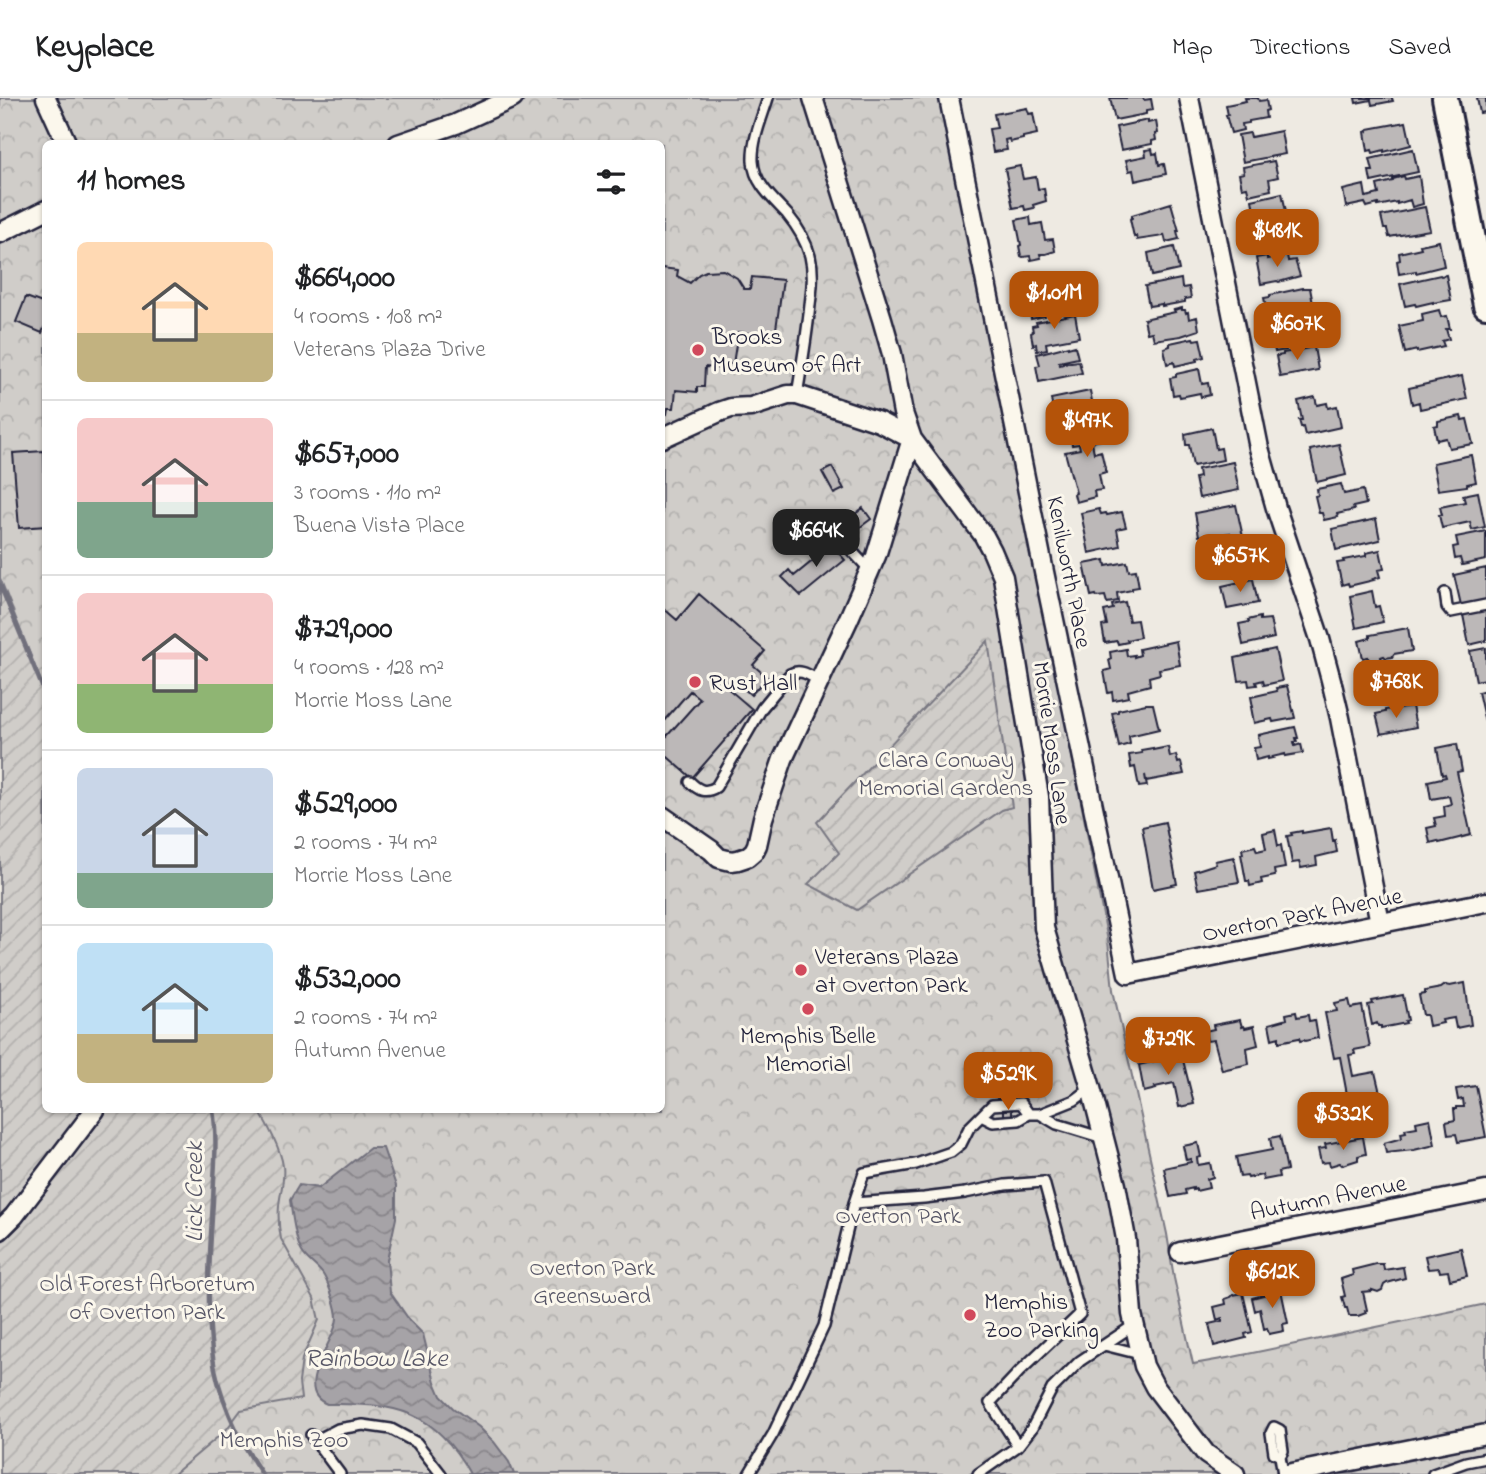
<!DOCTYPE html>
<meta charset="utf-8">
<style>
:root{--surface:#fff;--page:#f2f2f2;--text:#202124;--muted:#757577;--line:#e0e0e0;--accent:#b45309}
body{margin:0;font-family:"Indie Flower",sans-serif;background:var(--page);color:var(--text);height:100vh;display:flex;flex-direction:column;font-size:26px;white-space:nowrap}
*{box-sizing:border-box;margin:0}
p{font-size:23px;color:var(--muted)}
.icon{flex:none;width:38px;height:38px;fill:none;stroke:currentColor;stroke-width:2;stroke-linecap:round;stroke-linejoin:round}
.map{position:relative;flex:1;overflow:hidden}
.sheet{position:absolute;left:42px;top:42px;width:623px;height:973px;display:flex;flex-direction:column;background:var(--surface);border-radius:10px;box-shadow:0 2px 5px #0004}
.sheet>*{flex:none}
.price{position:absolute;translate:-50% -60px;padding:0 16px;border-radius:14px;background:var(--accent);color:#fff;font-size:23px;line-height:46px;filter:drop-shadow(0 2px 4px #0008)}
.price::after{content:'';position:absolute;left:50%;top:42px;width:21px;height:16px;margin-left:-10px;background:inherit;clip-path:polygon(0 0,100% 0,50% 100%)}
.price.on{background:#222;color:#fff}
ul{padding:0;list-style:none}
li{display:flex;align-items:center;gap:21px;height:175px;padding:0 35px}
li+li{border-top:2px solid var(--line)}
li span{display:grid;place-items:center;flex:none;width:196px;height:140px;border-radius:10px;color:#555}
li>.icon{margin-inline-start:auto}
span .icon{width:84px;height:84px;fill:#fffc;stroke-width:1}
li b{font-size:30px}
h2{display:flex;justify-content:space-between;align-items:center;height:84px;padding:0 35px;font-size:30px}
header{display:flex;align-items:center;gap:42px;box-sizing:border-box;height:98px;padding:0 35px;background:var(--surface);border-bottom:2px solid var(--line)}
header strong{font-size:33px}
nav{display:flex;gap:38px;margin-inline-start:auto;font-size:24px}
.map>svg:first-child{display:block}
.forest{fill:url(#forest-crowns);stroke:#797882;stroke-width:2;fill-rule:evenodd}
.garden{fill:url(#garden-furrows);stroke:#797882;stroke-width:2}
.water{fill:url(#water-waves);stroke:#716f7c;stroke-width:2}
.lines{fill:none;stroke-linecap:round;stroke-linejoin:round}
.stream{stroke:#716f7c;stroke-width:4.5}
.building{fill:#bcb8b8;stroke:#22223b;stroke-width:2}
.lane-casing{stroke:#22223b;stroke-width:14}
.street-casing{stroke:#22223b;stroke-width:23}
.secondary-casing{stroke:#22223b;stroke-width:30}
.lane{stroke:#fbf7ec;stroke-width:9}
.street{stroke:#fbf7ec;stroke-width:18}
.secondary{stroke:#fbf7ec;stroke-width:24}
.poi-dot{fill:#d1495b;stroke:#fbf7ec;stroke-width:2.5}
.labels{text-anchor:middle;stroke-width:6;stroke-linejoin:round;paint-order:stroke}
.poi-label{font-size:24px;fill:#22223b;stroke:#fbf7ec;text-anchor:start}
.street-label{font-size:24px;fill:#22223b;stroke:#fbf7ec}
.park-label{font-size:24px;fill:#565566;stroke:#fbf7ec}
.water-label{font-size:26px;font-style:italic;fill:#575666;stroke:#fbf7ec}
</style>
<header>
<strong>Keyplace</strong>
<nav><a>Map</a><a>Directions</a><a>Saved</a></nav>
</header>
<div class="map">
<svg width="1486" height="1376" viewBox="0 0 1486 1376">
<defs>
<pattern id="forest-crowns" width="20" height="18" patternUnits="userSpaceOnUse" patternTransform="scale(1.75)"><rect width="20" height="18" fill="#d0cdc9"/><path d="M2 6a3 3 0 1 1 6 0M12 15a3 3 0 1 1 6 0" fill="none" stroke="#b2b0ae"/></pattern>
<pattern id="garden-furrows" width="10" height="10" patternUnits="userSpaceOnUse" patternTransform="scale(1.75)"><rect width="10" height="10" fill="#d0cdc9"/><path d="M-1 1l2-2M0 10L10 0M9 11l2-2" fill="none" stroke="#b2b0ae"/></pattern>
<pattern id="water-waves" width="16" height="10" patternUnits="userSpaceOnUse" patternTransform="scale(1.75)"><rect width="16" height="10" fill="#a6a3a7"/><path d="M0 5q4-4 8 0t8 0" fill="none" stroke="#878489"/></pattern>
</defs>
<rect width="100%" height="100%" fill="#eeeae2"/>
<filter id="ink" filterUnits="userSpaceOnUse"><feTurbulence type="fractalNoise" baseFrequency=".0143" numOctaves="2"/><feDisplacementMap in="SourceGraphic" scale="14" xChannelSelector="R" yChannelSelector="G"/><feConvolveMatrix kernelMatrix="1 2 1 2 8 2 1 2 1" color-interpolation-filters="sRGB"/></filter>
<g filter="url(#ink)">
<!-- forest -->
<path class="forest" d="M0,0H944L1108,843L1113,892L1167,1136L1174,1180L1193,1266L1233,1259L1486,1206V1376H0ZM46,46H662V1012H46Z"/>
<!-- garden -->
<path class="garden" d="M0,480L45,594L46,1012H258C267,1025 281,1052 283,1068C285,1082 280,1095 279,1108C278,1119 279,1131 281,1141L314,1200L319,1222L302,1261L299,1284L301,1301L241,1312L226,1332L174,1376H0Z
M988,543L1012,709L1002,712L857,812L808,786L839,755L817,724Z"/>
<!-- water -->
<path class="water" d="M370,1050H383L396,1088V1120L387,1162L390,1194L410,1223L423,1236L435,1284L441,1298L453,1310L479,1329L494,1344L509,1364L514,1376H470C435,1312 396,1305 327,1306C291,1292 337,1242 337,1220C337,1210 329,1187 324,1178C319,1169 307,1163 302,1154C295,1143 292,1115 290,1102L299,1087L319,1090Z"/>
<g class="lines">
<!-- stream -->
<path class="stream" d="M0,487L46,598
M213,1012C218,1042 214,1072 213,1103C210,1152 206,1204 212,1253C217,1296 238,1341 262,1376"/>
</g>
<!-- building -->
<path class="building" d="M1110,0H1143L1144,2L1151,1L1153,12L1146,13V16L1115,22Z
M1245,0H1258L1259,3L1266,2L1268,12L1265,13L1266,20L1249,23V25L1242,26L1243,32L1231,35L1226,17H1228L1226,7L1246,3Z
M1355,0H1392L1393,3L1372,7L1371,2L1356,5Z
M1477,0H1486V14L1480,15Z
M1027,10L1029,16L1033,15L1037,36L1023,39V41L1010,44L1009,41L1005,42L1007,52L993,54L989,31L997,30L994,16Z
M1148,22V25L1156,23L1158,35L1155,36L1156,42L1152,43V46L1121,52L1116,29Z
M1406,24L1411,47L1384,54V52L1373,55L1372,52L1368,53L1365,34L1368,33V31Z
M1281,33L1285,56L1243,64L1238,37L1250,35L1251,39Z
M1152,51L1153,56L1157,55L1159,67L1164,66L1166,76L1135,83L1133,72L1129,73L1126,62L1146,58L1145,52Z
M1413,51L1418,74L1371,84L1369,73H1373L1370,61Z
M1274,63L1278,79L1269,81L1271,92L1249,97L1247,89L1242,90L1239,76L1244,75L1243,69Z
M1020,68L1023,81L1036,79L1038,91L1044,90L1046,103L1033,107L1034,110L1025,112L1024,108L1013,110L1005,71Z
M1404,78L1405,81L1419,78L1423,106L1412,109L1410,102L1397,106V104L1378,108V106L1367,109L1365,105L1346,109L1343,92L1364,87L1366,99L1379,96L1377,87L1393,83V81Z
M1282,95L1287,118L1256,125V122L1250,123L1247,113L1254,112L1252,102Z
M1171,105L1179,133H1177L1179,141L1166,144L1164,136V138L1137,142L1136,138L1134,139L1130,121L1132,120V117Z
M1425,109L1430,132L1389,139L1387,131H1384L1381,118Z
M1030,119L1031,127L1042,125L1045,142L1053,141L1055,153L1046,156H1040L1041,160L1031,162L1030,158L1023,159L1021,158L1019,148L1021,147L1016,122Z
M1296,121L1300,138L1293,140L1295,149L1257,156L1252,134L1279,128L1278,125Z
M1439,143L1444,168L1416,175V173L1399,176L1397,163L1400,162L1399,155L1421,150L1420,147Z
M1174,149L1179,172L1152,178L1148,155Z
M1287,157L1288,163L1295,162L1300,178L1279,184L1277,183L1261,186L1256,160L1267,158V161Z
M662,170L678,172L677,178L690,185L699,176L706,173L723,172L737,180L744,191H750L752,179L783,182L775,238L738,234L733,266L728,265L727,271L705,269L704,289H697V294L676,292L674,310H668L667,316L662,315Z
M1440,177L1441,178L1446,177L1451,202L1433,205V204L1416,208L1415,206L1405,208L1400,186Z
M1037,179L1039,185L1060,181L1061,189L1069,188L1072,207L1043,212L1045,218L1031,221L1030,215H1027L1024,204L1029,203L1026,184H1028L1027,181Z
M1181,181L1182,190L1189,189L1191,200L1185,201V204L1162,208V206L1149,208L1145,188Z
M1303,190H1310L1314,211L1274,220L1273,217L1268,218L1264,200L1270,199V197Z
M26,199L45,206L46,204V231L44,230L42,235L16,224Z
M1182,210V212H1185L1186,215L1188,214L1189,221L1197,219L1199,232L1181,238L1154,242L1152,234L1147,235L1144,221L1175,214L1174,212Z
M1439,212L1441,219L1447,218L1450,231H1446L1449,241L1442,243L1444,248L1417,254V252L1405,255L1399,228L1423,223L1422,216Z
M1075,216L1079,239L1046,245L1047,251L1037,253L1036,246L1033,247L1031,235L1033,234L1032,228L1037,227L1036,224Z
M1314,216L1319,240L1303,243V247L1297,248V246L1285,247L1286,252L1275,254L1271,233L1278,231L1277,224Z
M1193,240L1194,242L1200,241L1204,259L1197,261V263L1175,268L1174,264L1167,266L1164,250L1170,248V245Z
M1068,248V250L1075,248L1078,260L1059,264L1060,267L1063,266V265L1079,263L1082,275L1039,284L1036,268L1040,267L1037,256Z
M1314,249L1318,272L1280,279L1276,258L1283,257V255Z
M1199,271L1202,286L1208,285L1210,297L1201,299L1200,295L1180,299L1179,296L1173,297L1170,280L1176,279V276Z
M1462,278L1467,301L1420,311L1419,304L1412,306L1409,290Z
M1090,293L1094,313L1089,314L1090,319L1075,322L1074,317L1055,321L1051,301Z
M1315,299L1317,307L1327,305L1328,310L1337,308L1341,329L1305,337L1303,329H1301L1299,322H1302L1298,303Z
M1461,318L1462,322L1467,321L1473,346L1449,350L1446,340L1437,342L1434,328L1438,327V323Z
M1106,322L1110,340L1092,344L1094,355L1101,353L1106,374L1099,376L1102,392L1094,393L1095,399L1076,404L1074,396L1076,395L1065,354L1080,351L1079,346L1072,347L1069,330Z
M1212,330L1216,351L1221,350L1223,362L1193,368L1189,347H1186L1185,336Z
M1339,346L1346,377L1317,384L1310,352Z
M44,353L46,428L19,430L13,355Z
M1471,357L1476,384L1467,386V388L1438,392L1433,365Z
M1233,364L1239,392L1199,400L1195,380L1199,379L1198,371Z
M832,369L844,391L834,396L822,374Z
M1341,386L1344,396L1363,392L1366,406L1353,409L1354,412L1337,416L1338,419L1324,422L1322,415H1319L1315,398L1318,397L1317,391Z
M1478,394L1485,429L1472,432L1470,424L1442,430L1439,417H1442L1440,409L1465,404L1463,397Z
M1236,407L1243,439L1231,442L1230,435L1208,439V437L1199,438L1195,415Z
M863,410L871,421L859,430L850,420Z
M1099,411L1101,416L1106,415L1107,417L1122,414L1126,429L1117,431L1120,448L1089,455L1081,415Z
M1376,421L1380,442L1336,452L1332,431Z
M849,429L860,441L841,457L835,451L838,449L833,443Z
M1486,433V462L1462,467L1460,460L1455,461L1453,449L1458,448L1456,439Z
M829,439L838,449L835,451L845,462L801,498L782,479L789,472L794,478L827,451L822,445Z
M1238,443L1241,471L1220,475L1219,469L1206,472L1203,455L1219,452L1218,447Z
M1380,452L1384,471L1378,472L1380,479L1373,481L1374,482L1349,488L1348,485L1342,487L1337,465L1344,464L1343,462L1366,458V455Z
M1105,462L1106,468L1127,464L1129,473L1136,472L1139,489L1132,490V492L1117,495L1118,503L1107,505L1105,498L1097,499L1096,497L1091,498L1084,466Z
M1486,470V502L1461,507L1454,477Z
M1253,481L1258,505L1227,511L1222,488Z
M1372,493L1375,509L1379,508L1383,524L1356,530L1350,498Z
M699,496L765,553L753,567L767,579L751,597L732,580L725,588L752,611L692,680L662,654V633L667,638L700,601L690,593L662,625V509L677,522Z
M1125,504L1129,523L1137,522L1140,539L1127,542L1128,544L1118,546L1117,543L1105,545L1102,528L1107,527L1104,513L1113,511L1112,507Z
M1486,512V543L1469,547L1463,517Z
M1260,519V522L1270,521L1274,540L1243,547L1239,526L1249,524L1248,522Z
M1408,530L1412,553L1394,556L1392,559L1386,560L1384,558L1381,559L1383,568L1370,570L1368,559L1363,560L1359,543L1370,540V537Z
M1176,543L1180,567L1159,571L1160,576L1149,579L1150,587L1128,593L1129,599L1113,602L1112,594L1108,595L1104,573L1111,571L1109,562L1111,561L1110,554L1126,551L1127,558L1134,557V559L1140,557L1139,551Z
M1486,550V581L1476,583L1470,553Z
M1275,551L1282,583L1264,587L1263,582L1256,584L1257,587L1249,588L1248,582L1239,583L1235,560Z
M1409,568L1411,576H1414L1417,589L1409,591V595L1383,600V602L1374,604L1370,589L1374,588L1372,573L1383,571L1384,573Z
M1287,588L1295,620L1273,624L1272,621L1254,625L1251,609H1253L1251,599L1277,593L1276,590Z
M1486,592V623L1485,624L1478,594Z
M1146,606H1153L1159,631L1129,638L1130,646L1119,649L1112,615L1118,614V612Z
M1412,608L1416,629L1381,636L1376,616L1385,614V612Z
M1295,629L1298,640H1296L1297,644H1294L1295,648L1301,646L1303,655L1285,658V656L1272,659L1273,660L1268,661V659L1256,662L1254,650L1260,649L1258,637Z
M1457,646L1462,673L1457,674L1471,737L1439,745L1438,743L1430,745L1427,730L1436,728L1434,720L1445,718L1444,708L1451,706L1449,698L1431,701L1428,683L1446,679L1445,676L1442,677L1437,650Z
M1168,649L1170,659L1176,657L1178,665L1181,664L1184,676L1146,683L1145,677L1147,688L1139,689L1135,669L1131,670L1129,657L1142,655L1141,652L1153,650V652Z
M1165,724L1177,786L1153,791L1142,729Z
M1331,730L1333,743L1335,742L1337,754L1316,759L1317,767L1301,770L1299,764L1292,765L1287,738L1292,737L1291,735L1302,733V735Z
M1275,732L1278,748L1281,747L1285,770L1274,772L1275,778L1261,781L1262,785L1250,788L1249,783H1246L1241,756H1243L1242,751L1255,748L1257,753L1266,751L1263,735Z
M1234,759L1239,784L1198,791L1194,773L1216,766L1215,763Z
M1465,885L1471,927L1456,930L1454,920L1442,922L1443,925L1429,928L1427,917H1423L1419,897L1425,896V893L1441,890L1445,887L1450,888Z
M1403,897L1408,922L1405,923L1406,925L1381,930V928H1378L1377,925L1372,927L1368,907L1373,906L1372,903Z
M1349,902L1351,910L1362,908L1370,949L1354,952L1355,956L1349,957L1353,978L1375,974L1380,995L1348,1002L1340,959L1334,960L1325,915L1337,913L1335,905Z
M1296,914L1297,919L1308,917L1309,923L1315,922L1318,940L1305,943L1304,942L1300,943L1299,940L1279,944V939L1272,941L1269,926L1287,921L1286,916Z
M1240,922L1242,929L1244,928L1245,930L1254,928L1258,947L1247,950L1249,966L1222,972L1214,942L1207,943L1205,933L1214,931L1213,927Z
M1175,956L1176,959L1182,958L1194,1006L1179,1009L1174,985L1155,989L1156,991L1144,994L1139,967L1159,962L1158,959Z
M1476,988L1486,1039L1458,1044L1456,1036L1448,1037L1446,1024L1455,1022L1454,1011H1456V1009H1464L1463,1001L1458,1002L1456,991Z
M1012,1010V1017H1004V1011Z
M1430,1021L1435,1047L1414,1052L1386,1055L1384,1045L1402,1040L1401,1035L1406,1034L1405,1031L1417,1029L1416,1024Z
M1280,1038L1287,1072L1278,1074L1279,1079L1263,1082L1262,1077L1248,1080L1247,1078L1240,1079L1236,1059L1272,1052L1270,1040Z
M1363,1039L1366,1056L1358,1058V1062L1342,1067L1340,1065L1330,1068L1329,1064L1321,1065L1318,1051L1326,1050L1325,1046Z
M1198,1045L1201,1059L1197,1060L1198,1067L1210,1065L1213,1079L1207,1081L1209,1090L1196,1093V1091L1193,1092V1090L1185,1092L1186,1096L1170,1099L1164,1070L1191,1064V1061L1186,1062L1183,1048Z
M1461,1150L1467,1178L1450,1182L1448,1173L1440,1174L1439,1170L1428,1171L1425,1158Z
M1376,1166H1383L1384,1172L1403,1169L1405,1180L1387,1185L1384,1187L1382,1192L1378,1194L1372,1192V1193L1361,1194H1363L1367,1212L1365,1213L1366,1215L1358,1218H1349L1347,1210H1345L1342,1199L1345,1198L1341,1181L1353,1177L1352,1172Z
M1280,1187L1288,1225L1283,1226L1284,1233L1269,1236L1267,1230L1264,1231L1260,1211L1255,1213L1252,1200L1267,1196L1266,1193L1269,1192V1189Z
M1243,1195L1252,1234L1245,1236L1246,1240L1214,1248L1209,1226L1222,1223V1220L1217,1222L1214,1209L1226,1206L1225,1201L1231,1199L1233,1197Z"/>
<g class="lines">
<!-- lane casing -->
<g class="lane-casing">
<path id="lane" d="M768,0C762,20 752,42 753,63C754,85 773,101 787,116C797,128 806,143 810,158C814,174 812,191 810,207C807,237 802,267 797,297
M849,450L865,467L871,470
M1445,495L1447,509L1451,514L1486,507
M690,684C698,692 705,696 716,689L762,610L790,576C801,570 810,578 820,583
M1040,1016L1057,1026L1103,1040
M981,1018L993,1024L1019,1022L1029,1016H1040L1075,1002L1091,990
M854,1105L924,1100L965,1095L1005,1087L1044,1084L1080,1216L1020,1273L990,1305L1018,1348L978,1376
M1104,1247L1140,1256
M311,1337L340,1376
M315,1343L338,1331L363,1327L391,1331L417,1345L441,1376
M1018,1348L1032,1330L1052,1291L1080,1263L1134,1227
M1280,1358L1274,1355L1271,1335L1274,1329L1280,1332L1283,1353L1280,1358L1283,1376
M749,1376L773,1336L824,1228L854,1105L864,1075L916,1066L951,1054L961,1046L969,1030L992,1007L1021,1005L1029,1016
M1433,1376L1466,1364L1486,1360"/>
</g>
<!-- street casing -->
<g class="street-casing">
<path id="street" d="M46,0L67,46
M813,0L882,221L892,256L903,315L912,341L984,438L992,453L1003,479L1039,699L1044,830L1091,990L1116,1087L1126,1141L1132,1216L1144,1268L1155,1289L1206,1356L1235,1376
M949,0L1044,474L1128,876L1486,804
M1189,0L1259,350L1276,410L1320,541L1331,582L1340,620L1380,825
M398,46L456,26L513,0
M0,135L46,112
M662,340L719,314L731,310L751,309L788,297H797L879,324L912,341
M662,718L711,752L719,760L731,763L738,762L747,759L754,753L757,747L763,720L783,661L849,520L876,458L912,341
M0,1132L14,1118L95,1012
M1180,1154L1486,1093
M1287,1376L1486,1336"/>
</g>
<!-- secondary casing -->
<g class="secondary-casing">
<path id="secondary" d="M1445,0L1486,207"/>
</g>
<!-- lane -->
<use href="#lane" class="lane"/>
<!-- street -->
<use href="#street" class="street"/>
<!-- secondary -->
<use href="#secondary" class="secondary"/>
</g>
</g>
<!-- markers -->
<g class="poi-dot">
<circle cx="698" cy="252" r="7"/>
<circle cx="695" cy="584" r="7"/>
<circle cx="801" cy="872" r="7"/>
<circle cx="808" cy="911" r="7"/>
<circle cx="970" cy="1217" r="7"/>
</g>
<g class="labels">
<!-- poi labels -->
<g class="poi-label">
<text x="712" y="246">Brooks<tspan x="712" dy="28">Museum of Art</tspan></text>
<text x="709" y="592">Rust Hall</text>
<text x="815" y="866">Veterans Plaza<tspan x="815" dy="28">at Overton Park</tspan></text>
<text x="808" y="945" text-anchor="middle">Memphis Belle<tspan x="808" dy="28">Memorial</tspan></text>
<text x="984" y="1211">Memphis<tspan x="984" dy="28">Zoo Parking</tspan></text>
</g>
<!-- street labels -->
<g class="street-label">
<text transform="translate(1070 474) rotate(79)" y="8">Kenilworth Place</text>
<text transform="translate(1053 645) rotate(82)" y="8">Morrie Moss Lane</text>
<text transform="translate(1302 816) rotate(-11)" y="8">Overton Park Avenue</text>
<text transform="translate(1328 1099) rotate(-11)" y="8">Autumn Avenue</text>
</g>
<!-- park labels -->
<g class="park-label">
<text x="946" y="669">Clara Conway<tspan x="946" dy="28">Memorial Gardens</tspan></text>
<text x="898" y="1125">Overton Park</text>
<text x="592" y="1177">Overton Park<tspan x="592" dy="28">Greensward</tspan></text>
<text x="147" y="1193">Old Forest Arboretum<tspan x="147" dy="28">of Overton Park</tspan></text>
<text x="284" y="1349">Memphis Zoo</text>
</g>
<!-- water labels -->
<g class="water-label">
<text transform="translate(193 1094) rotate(-90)" y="9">Lick Creek</text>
<text x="376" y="1268">Rainbow Lake</text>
</g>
</g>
</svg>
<b class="price" style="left:1277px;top:171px">$481K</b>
<b class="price" style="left:1054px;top:233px">$1.01M</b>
<b class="price" style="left:1297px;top:264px">$607K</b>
<b class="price" style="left:1087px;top:361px">$497K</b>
<b class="price on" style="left:816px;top:471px">$664K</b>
<b class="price" style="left:1240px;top:496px">$657K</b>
<b class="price" style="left:1396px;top:622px">$768K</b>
<b class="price" style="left:1168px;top:979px">$729K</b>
<b class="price" style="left:1008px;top:1014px">$529K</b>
<b class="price" style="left:1343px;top:1054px">$532K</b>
<b class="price" style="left:1272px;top:1212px">$612K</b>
<section class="sheet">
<h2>11 homes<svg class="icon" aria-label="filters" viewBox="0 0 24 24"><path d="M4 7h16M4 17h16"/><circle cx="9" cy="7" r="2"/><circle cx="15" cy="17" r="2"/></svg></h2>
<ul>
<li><span style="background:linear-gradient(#ffd9b3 65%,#c2b280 0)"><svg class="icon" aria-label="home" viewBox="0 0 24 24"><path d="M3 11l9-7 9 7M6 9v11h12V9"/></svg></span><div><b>$664,000</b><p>4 rooms · 108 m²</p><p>Veterans Plaza Drive</p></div></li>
<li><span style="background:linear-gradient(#f6c9c9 60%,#7fa58c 0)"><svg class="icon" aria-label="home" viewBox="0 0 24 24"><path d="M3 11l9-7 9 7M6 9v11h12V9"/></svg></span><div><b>$657,000</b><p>3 rooms · 110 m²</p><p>Buena Vista Place</p></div></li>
<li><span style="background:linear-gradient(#f6c9c9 65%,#8fb573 0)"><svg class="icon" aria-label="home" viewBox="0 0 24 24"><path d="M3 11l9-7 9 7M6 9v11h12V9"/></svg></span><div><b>$729,000</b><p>4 rooms · 128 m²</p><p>Morrie Moss Lane</p></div></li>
<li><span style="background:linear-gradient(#c9d6e8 75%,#7fa58c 0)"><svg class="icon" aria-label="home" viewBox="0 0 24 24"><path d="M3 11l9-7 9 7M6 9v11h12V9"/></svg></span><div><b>$529,000</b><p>2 rooms · 74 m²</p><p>Morrie Moss Lane</p></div></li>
<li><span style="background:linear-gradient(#bfe0f5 65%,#c2b280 0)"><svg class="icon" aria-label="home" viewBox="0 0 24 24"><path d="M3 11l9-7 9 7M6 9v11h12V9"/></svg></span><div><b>$532,000</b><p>2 rooms · 74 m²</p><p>Autumn Avenue</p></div></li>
</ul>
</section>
</div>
